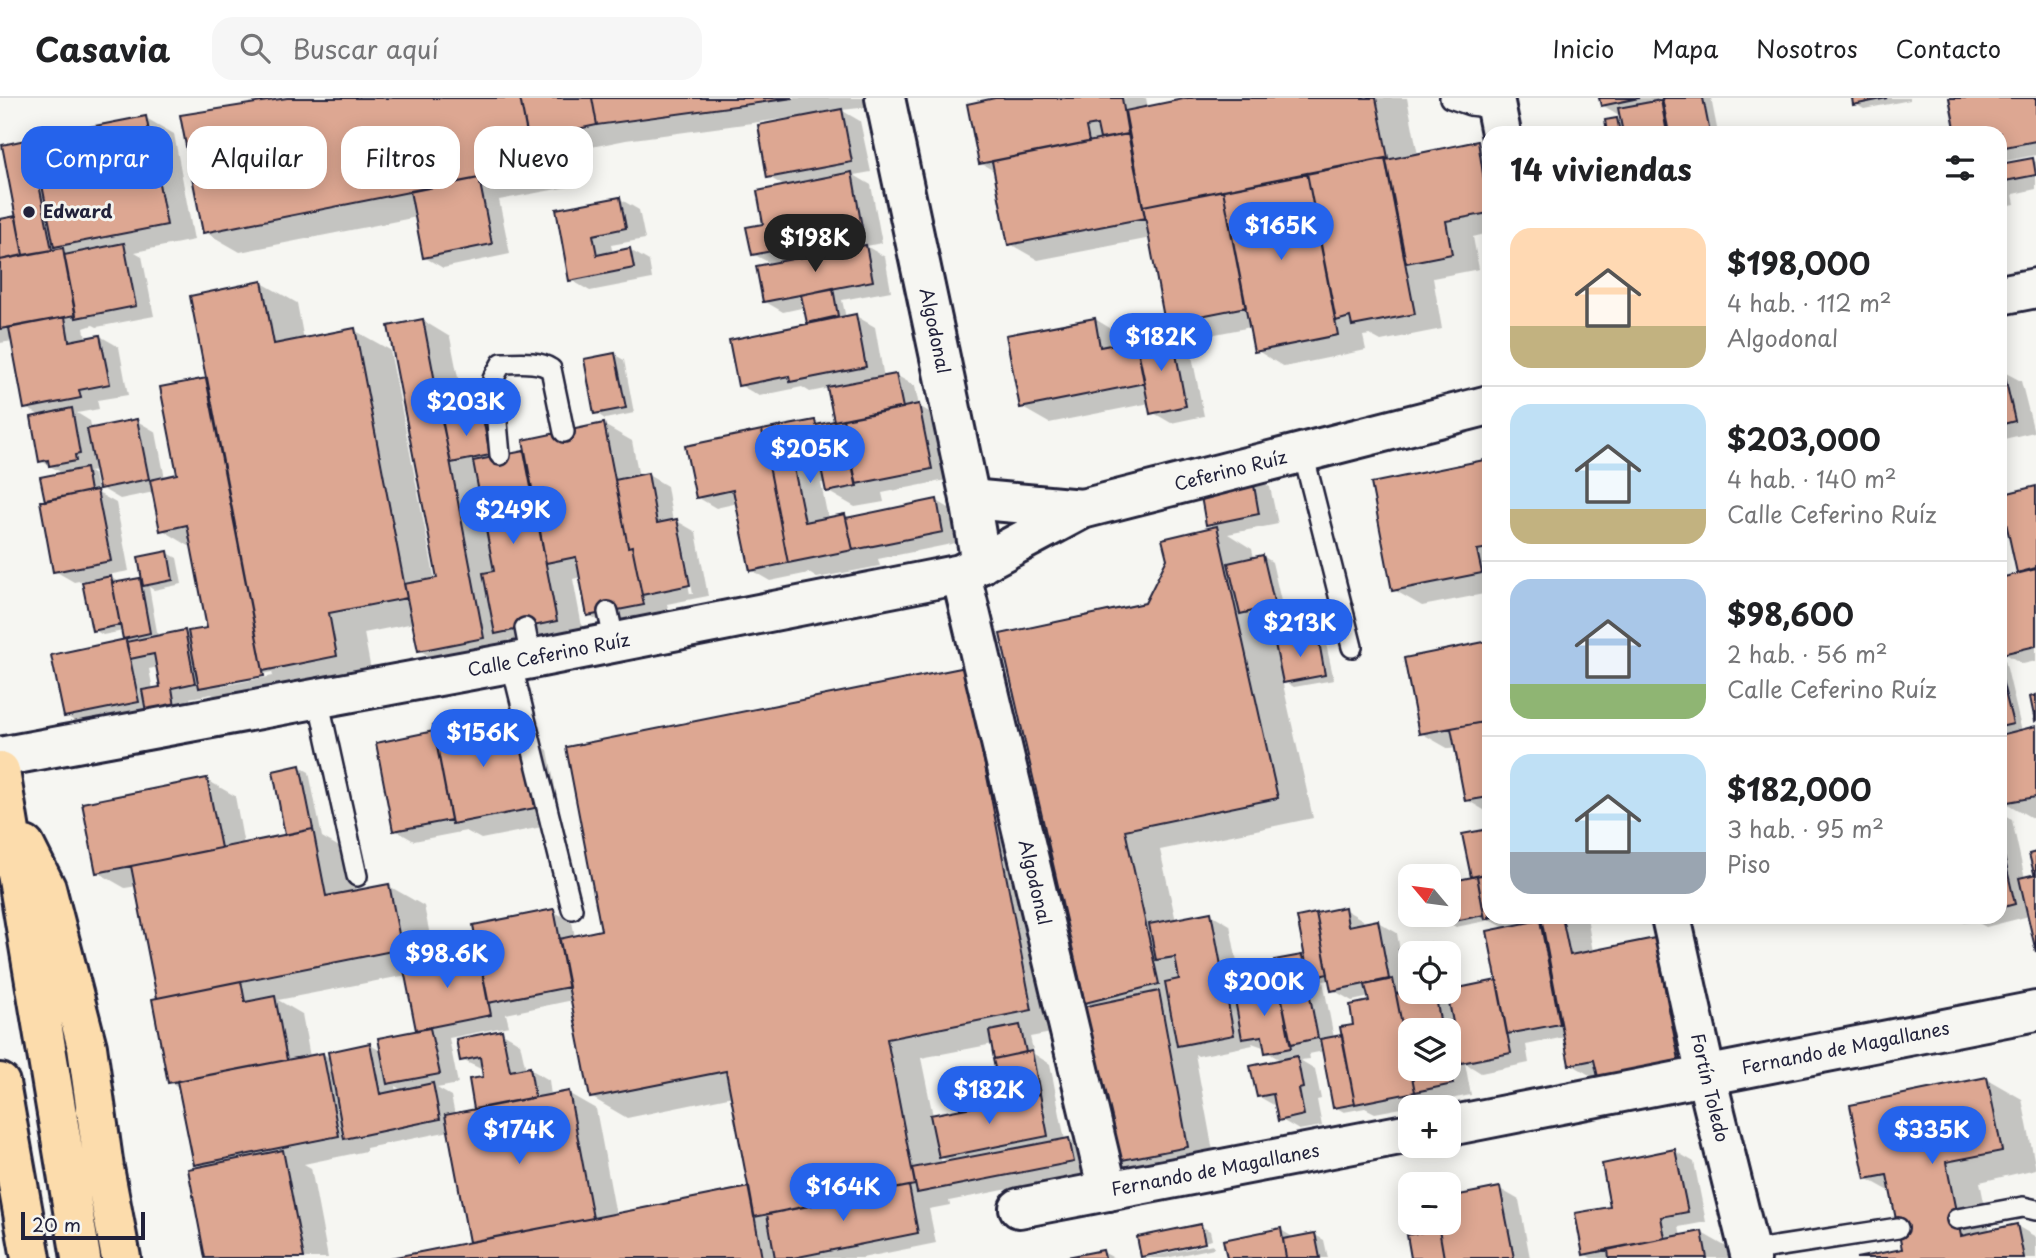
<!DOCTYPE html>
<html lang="es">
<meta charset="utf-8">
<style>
:root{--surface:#fff;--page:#f6f6f6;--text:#202124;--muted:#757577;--line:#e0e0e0;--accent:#2563eb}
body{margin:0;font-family:"Playpen Sans",sans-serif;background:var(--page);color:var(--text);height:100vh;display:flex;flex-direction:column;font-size:26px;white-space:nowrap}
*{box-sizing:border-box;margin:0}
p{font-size:23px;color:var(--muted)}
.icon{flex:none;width:38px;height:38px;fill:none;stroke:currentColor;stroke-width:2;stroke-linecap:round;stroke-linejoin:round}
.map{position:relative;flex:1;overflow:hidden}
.panel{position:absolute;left:1482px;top:28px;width:525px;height:798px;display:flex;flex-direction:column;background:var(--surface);border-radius:21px;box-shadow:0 4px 18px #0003}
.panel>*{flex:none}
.banner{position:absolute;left:21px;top:28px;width:665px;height:63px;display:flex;gap:14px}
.needle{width:46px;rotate:299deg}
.buttons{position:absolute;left:1398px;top:766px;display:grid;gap:14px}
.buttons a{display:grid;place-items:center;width:63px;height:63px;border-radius:14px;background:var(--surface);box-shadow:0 4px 18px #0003;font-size:35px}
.scale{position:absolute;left:21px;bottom:18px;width:124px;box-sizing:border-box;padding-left:7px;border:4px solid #22223b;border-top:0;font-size:19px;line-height:24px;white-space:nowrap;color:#22223b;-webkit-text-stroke:5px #f6f6f2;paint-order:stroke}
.price{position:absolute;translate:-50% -60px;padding:0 16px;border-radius:24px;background:var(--accent);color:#fff;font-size:23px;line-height:46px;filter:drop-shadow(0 2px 4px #0008)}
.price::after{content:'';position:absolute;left:50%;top:42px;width:21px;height:16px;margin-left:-10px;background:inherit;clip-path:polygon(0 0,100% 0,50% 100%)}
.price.selected{background:#222;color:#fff}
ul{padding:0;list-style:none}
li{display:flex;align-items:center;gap:21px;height:175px;padding:0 28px}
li+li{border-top:2px solid var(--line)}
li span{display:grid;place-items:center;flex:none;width:196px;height:140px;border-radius:21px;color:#555}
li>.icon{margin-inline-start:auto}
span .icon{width:84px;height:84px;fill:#fffc;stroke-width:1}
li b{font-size:30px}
h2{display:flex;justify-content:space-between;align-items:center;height:84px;padding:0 28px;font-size:30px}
.chip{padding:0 24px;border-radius:21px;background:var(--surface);box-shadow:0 4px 18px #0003;font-size:24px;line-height:63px}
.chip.selected{background:var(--accent);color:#fff}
header{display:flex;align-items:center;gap:42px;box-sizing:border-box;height:98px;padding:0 35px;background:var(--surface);border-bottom:2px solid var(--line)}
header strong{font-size:33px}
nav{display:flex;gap:38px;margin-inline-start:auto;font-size:24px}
.search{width:490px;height:63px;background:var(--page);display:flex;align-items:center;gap:18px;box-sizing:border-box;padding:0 24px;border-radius:21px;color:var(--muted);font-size:26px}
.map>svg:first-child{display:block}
.shadow{fill:#0003;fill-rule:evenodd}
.building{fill:#dda792;stroke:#22223b;stroke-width:2}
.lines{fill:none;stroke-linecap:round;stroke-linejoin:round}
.service-casing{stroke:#22223b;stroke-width:24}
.minor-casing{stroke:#22223b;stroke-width:44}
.tertiary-casing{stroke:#22223b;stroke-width:44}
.trunk-casing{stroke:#22223b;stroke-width:44}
.service{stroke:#f6f6f2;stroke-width:19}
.minor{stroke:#f6f6f2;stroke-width:38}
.tertiary{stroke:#f6f6f2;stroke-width:38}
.trunk{stroke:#fcdcac;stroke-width:38}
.poi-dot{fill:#22223b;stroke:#f6f6f2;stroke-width:2.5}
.labels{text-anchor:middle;stroke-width:6;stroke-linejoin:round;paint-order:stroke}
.poi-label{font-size:18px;font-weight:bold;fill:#22223b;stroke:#f6f6f2;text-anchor:start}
.street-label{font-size:18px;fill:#22223b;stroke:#f6f6f2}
</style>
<header>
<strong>Casavia</strong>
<div class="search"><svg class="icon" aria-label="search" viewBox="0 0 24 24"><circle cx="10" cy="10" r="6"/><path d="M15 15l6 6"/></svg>Buscar aquí</div>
<nav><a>Inicio</a><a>Mapa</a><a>Nosotros</a><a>Contacto</a></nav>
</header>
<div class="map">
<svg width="2036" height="1160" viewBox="0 0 2036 1160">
<rect width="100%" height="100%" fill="#f6f6f2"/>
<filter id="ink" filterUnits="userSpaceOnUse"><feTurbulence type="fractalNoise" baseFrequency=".0143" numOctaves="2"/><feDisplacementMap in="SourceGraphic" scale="14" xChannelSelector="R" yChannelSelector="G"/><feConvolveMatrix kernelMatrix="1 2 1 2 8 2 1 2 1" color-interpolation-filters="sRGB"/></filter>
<g filter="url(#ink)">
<!-- shadow -->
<path class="shadow" d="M296,0H868L870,9L841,12L860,23L871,74L854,77L871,87L882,145L866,148L885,159L891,193L842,202L846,220L856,218L875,229L884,280L896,277L915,288L919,308L938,319L951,381L882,395L884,404L855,409L827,393L826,385H821L828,421L845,417L851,420L937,403L956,414L961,444L878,461L880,468L817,480L809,475L770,483L751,472L738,405L716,410L697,399L814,324L821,328L836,325L830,290L810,294L802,289L759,298L740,287L814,226L809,224L806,209L783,214L764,203L772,166L753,156L786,89L769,79L789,20L626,42L562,55L568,89L499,102L510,156L443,170L424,159L417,119L240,154L205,134Z
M1004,0H1146L1148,10L1197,0H1407L1418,57L1477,45L1489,52V135L1473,139L1479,171L1433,180L1442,231L1381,243L1370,237L1363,238L1366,252L1284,269L1256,252L1251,229L1195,240L1167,224L1151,140L1038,162L1010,146L996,74L980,65Z
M1601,0H1711L1718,35H1609L1617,21L1623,25L1621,18L1602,7Z
M1854,0H1910V2L1864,11L1855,6Z
M1951,0H2036V57L2000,64V35H1958Z
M146,20L174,36L194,142L135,154L142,158L154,218L97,229L93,227L84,230L86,241L100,238L119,249L128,297L97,302L99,311L77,315L90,323L92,332L137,323L156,334L165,381L179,378L206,282L262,185L297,205L304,242L354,232L390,252L435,482L439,481L422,222L450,239L466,320L482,317L491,322L499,360L526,354L604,327L632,343L639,379L648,377L667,388L673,424L677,423L696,434L708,498L667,506L671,522L617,533L589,517L581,479L573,481L584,539L525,551L508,541L511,556L447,568L419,552L414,525L364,535L372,578L228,605L212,596L190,600L193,618L85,629L66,618L131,544L125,540L123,533L103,537L94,532L84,482L74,484L55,473L64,376L41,363V318L26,310L13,243L0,245V123L18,119L30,43L36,46ZM97,373L101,390L120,401L154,394L161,431L189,448L193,447L209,531L190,537L185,534L158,539L149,489L154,492L182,486L177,460L168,455L144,485L139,482L120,485L107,477L129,473L116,405L98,395L94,377L89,374ZM678,435H681L693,496H690ZM158,569L162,590L153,592L149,571ZM272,574L273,578L222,588V584Z
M2031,61L2036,64V91L2013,96L2015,106L2000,109V68Z
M620,101L639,112L645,141L611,147L613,156L630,152L649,163L652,181L590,193L571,182L558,113Z
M1095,221L1123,238L1124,246L1171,237L1190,248L1204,318L1171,325L1152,314L1150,305L1049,325L1021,309Z
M615,257L624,262L634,315L605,321L596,315Z
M2000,272L2021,283L2034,334L2000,342Z
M1489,363V495L1422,508L1394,492L1373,386Z
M1251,378L1270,389L1278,426L1228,436L1252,451L1254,460L1263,458L1272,464L1283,512L1267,516L1274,548L1317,540L1326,546L1334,582L1294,589L1282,582L1313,720L1160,752L1176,823L1211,816L1230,827L1243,896L1281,889L1301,859L1307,862L1344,811L1363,822L1364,827L1378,824L1397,835L1400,853L1430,847L1439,853L1440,856H1410V881L1405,878L1408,892L1412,894H1440L1450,900L1499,883L1506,831L1491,822L1456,829L1447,824L1449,785L1473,781L1464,737L1489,732V819H1587L1593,854L1655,842L1683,858L1706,978L1598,982L1571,966L1565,939L1526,947L1529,965L1481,975L1465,965L1471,997L1375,1015L1365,1010L1344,1014L1335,1009L1324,953L1309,956L1310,961L1300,962L1315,971L1321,1001L1317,1002L1322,1028L1299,1032L1280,1021L1277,1009L1258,998L1282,963L1267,954L1266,950L1252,945L1253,947L1198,958L1195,956L1215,1064L1141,1079L1113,1063L1093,908L1086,904L1146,506L1216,430L1208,425ZM1331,882L1333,892L1352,903L1370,899L1371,905L1355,928L1344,938L1334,940L1323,883ZM1410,933H1449V971H1410Z
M2036,390V563L2023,566L2004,555L2000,541V482L2020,477L2001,399Z
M1489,545V715L1467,702L1457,650L1449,651L1421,635L1406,561Z
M2000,560L2005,562L2022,634L2036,630V720H2032L2004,704L2002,693L2000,694Z
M966,571L1067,932L1030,939L1034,956L1050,966L1065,1042L1069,1041L1088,1052L1092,1074L949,1103L950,1107L929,1111L936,1145L862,1160H399L471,1146L450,1033L366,1050V1053L304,1066L311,1070L328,1160H207L203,1070L195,1066L180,990L170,984L159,901L137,788L125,790L97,774L207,682L235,698L244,747L287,738L300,669L309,674L322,739L348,754L356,794L389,788L424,808L435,862L480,853L553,813L572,824L575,839L603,834ZM407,877L418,934L383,954L370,947L331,961L323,956L310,959L302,916L278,902ZM573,902L591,999L627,1020L733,998L751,1090L616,1117L596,1011L568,995L551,998L549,982L530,971L526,972L520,945L501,934L462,962L483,972L485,980L476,1010L479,1012L455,1017L451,998L437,990L458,986L449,940L509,928L506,916ZM993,946L997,972L956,980L962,1012L933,1018L921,960ZM395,988L403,993L396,995ZM940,1059L951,1065L942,1066Z
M498,616L526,632L528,640L548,652L562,725L481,741L466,733L414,743L395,732L434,635L437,637Z
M2000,716L2012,722L2025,781L2036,778V846L2029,818L1986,829L1975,823L1964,825L1955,820L2000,819Z
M1987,981L2022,1001L2036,1071L1980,1084L1990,1134L2017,1128L2036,1139V1160H1865L1904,1152L1893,1095L1866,1080Z
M1675,1053L1694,1064L1706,1124L1679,1129L1681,1139L1702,1135L1730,1151L1731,1160H1591L1584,1156L1612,1110Z
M1500,1091L1519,1102L1530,1160H1413L1409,1138L1441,1132L1449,1125V1101Z
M1201,1128L1210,1133L1212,1142L1148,1156V1159L1213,1146L1214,1150L1166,1160H1146L1142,1158Z
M1281,1132L1296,1141L1315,1137L1324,1142L1328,1160H1229Z
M1103,1154L1114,1160H1071Z"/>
<!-- building -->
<path class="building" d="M287,0H520L534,69L203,135L180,17Z
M520,0H592L597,27L528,41Z
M592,0H793L597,27Z
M995,0H1122L1128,36L1100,41L1097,27L1086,29L1089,44L979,66L967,6Z
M1188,0H1376L1388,60L1143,108L1125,13Z
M1599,0H1639L1601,8Z
M1662,0H1703L1710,35H1669Z
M1852,0H1887L1853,7Z
M1949,0H2036V43L2000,50V35H1956Z
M1661,2L1667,35H1623L1618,10Z
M842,11L852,64L767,80L758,27Z
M146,18L167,127L54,149L33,40Z
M1617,20L1620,35H1607L1605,22Z
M1128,36L1145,120L1008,147L992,63Z
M30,41L52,152L23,157L2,47Z
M1478,43L1489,115L1446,123L1452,156L1406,165L1386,62Z
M1385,60L1415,216L1352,228L1350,219L1336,223L1307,75Z
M2033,60L2036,77L2000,84V66Z
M852,74L863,135L752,157L746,129L763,126L757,93Z
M1307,75L1338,237L1254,254L1223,92Z
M479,80L492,146L423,160L410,93Z
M1223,92L1246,209L1165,225L1143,108Z
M620,99L626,130L593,137L597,157L630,150L634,170L569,183L556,111Z
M16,118L23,157L0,162V121Z
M124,145L136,208L76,220L64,157Z
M866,147L873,183L763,204L756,168Z
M63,150L76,217L0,231V162Z
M262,183L274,246L355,230L407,500L329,515L337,558L263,573L190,198Z
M833,190L838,218L807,225L801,197Z
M856,216L866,269L790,284L789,278L738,288L729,242Z
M65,219L69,243L100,237L110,286L79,292L81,300L24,311L9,230Z
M1095,220L1100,249L1136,242L1145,285L1020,310L1006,237Z
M423,221L484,540L418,553L404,486L437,480L388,228Z
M1172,235L1186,308L1150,316L1136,242Z
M615,255L626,310L594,316L584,261Z
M2000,270H2003L2015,323L2000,327Z
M896,276L903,310L834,323L827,289Z
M207,280L264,578L199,590L188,533L207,530L187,427L160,433L150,382L177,376L160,289Z
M919,306L932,371L856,386L843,321Z
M72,310L80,356L75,357L76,363L49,368L48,362L39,364L31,319Z
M482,315L490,357L451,365L442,323Z
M137,321L149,381L99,391L87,331Z
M843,321L857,388L826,394L820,365L794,370L805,424L845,416L853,452L788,465L762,332L815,322L816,327Z
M604,325L628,449L632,448L644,507L587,518L576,459L546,465L523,342Z
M762,332L788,465L750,473L733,392L696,400L685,348Z
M524,353L557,523L495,536L483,475L494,473L473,363Z
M1489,361V450L1477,452L1482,475L1392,493L1371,385Z
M86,370L90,393L45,403L40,379Z
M648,375L657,425L677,421L690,487L642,497L632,448L628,449L615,382Z
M1252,376L1259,416L1206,427L1199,387Z
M2036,388V470L2017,475L2000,397Z
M97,392L111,463L53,474L40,403Z
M937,401L943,434L853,452L846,420Z
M1217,428L1278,700L1125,732L1159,886L1085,905L1000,536L1145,505L1167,461L1162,441Z
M168,453L173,482L143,488L138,459Z
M1263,457L1275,508L1240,516L1228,465Z
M2036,471V548L2002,556L2000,480Z
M111,478L120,527L92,533L82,484Z
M140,480L150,535L123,541L112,485Z
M185,532L195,585L172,590L175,608L146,614L142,592L160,589L154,556L130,561L126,544Z
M1318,538L1325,577L1283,585L1275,546Z
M126,541L139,604L64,619L51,557Z
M1489,543V623L1419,636L1404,560Z
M966,569L1032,912L887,941L915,1087L754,1119L726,973L590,1000L559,841L601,832L566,649Z
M2000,574L2013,626L2000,629Z
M2036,597V622L2035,623L2030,599Z
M498,614L503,637L520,634L535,710L452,726L433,627Z
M1489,623V699L1465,703L1451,630Z
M2036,628V699L2002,705L2000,637Z
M434,633L451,722L393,733L376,645Z
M300,667L313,731L285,737L273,673Z
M207,680L221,750L96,775L82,705Z
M313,731L326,798L389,786L402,851L157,900L131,768Z
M1489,731V775L1471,779L1462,736Z
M2000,741L2015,806L2000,810Z
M2036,754V774L2034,775L2029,756Z
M1489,775V819H1493L1485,821L1477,778Z
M2036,776V854L2019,780Z
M1477,778L1484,817L1445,825L1444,817H1449V784Z
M1345,809L1348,828L1378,822L1389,881L1331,893L1316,815Z
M554,811L569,889L488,905L473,827Z
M1211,814L1234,937L1177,948L1165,884L1179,881L1175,859L1156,862L1149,826Z
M1316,815L1328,876L1309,880L1297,819Z
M1541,819H1562L1570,857L1655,840L1679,962L1598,979L1594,962L1569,967Z
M1540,822L1560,926L1507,936L1487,833Z
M1430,845L1432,856H1410V878L1404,880L1399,852Z
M478,852L491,917L416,932L403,867Z
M1302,857L1318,940L1291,946L1274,862Z
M1393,881L1415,994L1355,1006L1340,929L1353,927L1350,907L1369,903L1365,887Z
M1497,882L1511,955L1461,965L1447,894L1449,892Z
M241,883L245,904L275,898L287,962L168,985L152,901Z
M1279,887L1291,950L1265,955L1262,938L1242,941L1234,896Z
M1159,893L1188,1049L1112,1064L1082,909Z
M1410,893L1435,894L1442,933H1410V971H1449V967L1453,986L1415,994L1396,896Z
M1020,927L1026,954L994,961L989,933Z
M430,930L440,976L387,986L378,940Z
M502,932L510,973L530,969L535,999L474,1011L469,981L483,979L480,959L460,963L456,941Z
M1342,937L1355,1006L1333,1010L1320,941Z
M370,945L380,996L433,985L440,1021L344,1041L328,954Z
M1032,953L1040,996L960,1011L954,979L995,970L993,961Z
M323,955L339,1038L194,1067L177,983Z
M1297,958L1303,990L1299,991L1304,1017L1278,1023L1273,996L1257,999L1250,968Z
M1987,979L2002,1053L1946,1064L1961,1138L2017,1126L2024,1160H1856L1902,1151L1887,1077L1865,1081L1850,1007Z
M569,993L593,1120L469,1144L445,1017Z
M1040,996L1048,1038L939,1060L930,1017Z
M1069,1040L1074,1064L917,1095L912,1070Z
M1675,1051L1688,1114L1661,1119L1665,1140L1583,1157L1575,1115L1610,1109L1602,1066Z
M283,1052L304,1160H205L188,1071Z
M909,1088L918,1135L793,1160H775L767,1116Z
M749,1089L762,1160H390L593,1120Z
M1500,1089L1514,1160H1444L1438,1125H1449V1099Z
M1201,1126L1205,1145L1141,1159L1137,1139Z
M1281,1130L1286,1160H1227L1223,1142Z
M1439,1131L1444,1160H1411L1407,1137Z
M1702,1133L1707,1160H1609L1608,1151Z
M1315,1135L1320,1160H1286L1283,1141Z
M1103,1152L1105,1160H1062Z"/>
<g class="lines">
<!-- service casing -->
<g class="service-casing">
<path id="service" d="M1450,0L1470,7L1496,10
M1303,355L1352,549
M500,357L493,281L502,265C518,265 537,262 551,271L564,334
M608,514L615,545
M525,530L531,561
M511,564L572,811
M318,600L357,778
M1957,1121L2023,1109L2036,1112
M1749,1153L1898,1130"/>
</g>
<!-- minor casing -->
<g class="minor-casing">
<g id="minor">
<path id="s1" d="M885,0L970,401L981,466"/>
<path d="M1494,0L1501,35"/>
<path d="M2000,197L2036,190"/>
<path d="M970,401L1082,411"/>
<path id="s2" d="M961,476L1108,1093"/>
<path id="s3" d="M1449,1028L2036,913"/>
<path id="s4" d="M1019,1110L1410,1035"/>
</g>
</g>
<!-- tertiary casing -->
<g class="tertiary-casing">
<g id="tertiary">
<path id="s5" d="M0,659L531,561L961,476L1082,411L1489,307"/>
<path id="s6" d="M1671,819L1706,978L1751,1160"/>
</g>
</g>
<!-- trunk casing -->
<g class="trunk-casing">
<path id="trunk" d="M0,673L81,1160
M25,748L46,790L87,949L104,1070L121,1160
M0,985L31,1160"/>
</g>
<!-- service -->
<use href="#service" class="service"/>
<!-- minor -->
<use href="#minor" class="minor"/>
<!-- tertiary -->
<use href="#tertiary" class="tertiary"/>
<!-- trunk -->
<use href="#trunk" class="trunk"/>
</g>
</g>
<!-- markers -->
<circle class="poi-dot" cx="29" cy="114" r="7"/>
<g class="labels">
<!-- poi labels -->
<g class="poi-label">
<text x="43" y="120">Edward</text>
</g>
<!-- street labels -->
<g class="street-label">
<text dy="6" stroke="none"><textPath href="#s1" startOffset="238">Algodonal</textPath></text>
<text dy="6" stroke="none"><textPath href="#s5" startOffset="1269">Ceferino Ruíz</textPath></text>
<text dy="6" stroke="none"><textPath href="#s5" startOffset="558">Calle Ceferino Ruíz</textPath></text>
<text dy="6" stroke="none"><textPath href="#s2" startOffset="317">Algodonal</textPath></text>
<text dy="6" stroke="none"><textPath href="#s3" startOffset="404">Fernando de Magallanes</textPath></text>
<text dy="6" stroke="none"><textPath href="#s6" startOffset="175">Fortín Toledo</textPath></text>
<text dy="6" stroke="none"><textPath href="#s4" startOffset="200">Fernando de Magallanes</textPath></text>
</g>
</g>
</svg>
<div class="buttons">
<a><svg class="needle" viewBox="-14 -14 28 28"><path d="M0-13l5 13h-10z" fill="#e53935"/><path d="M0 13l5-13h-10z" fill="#757577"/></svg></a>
<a><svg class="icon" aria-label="locate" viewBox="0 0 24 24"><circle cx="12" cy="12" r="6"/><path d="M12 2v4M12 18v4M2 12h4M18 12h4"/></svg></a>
<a><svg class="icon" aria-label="layers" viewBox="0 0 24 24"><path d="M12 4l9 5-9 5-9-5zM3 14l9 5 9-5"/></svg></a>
<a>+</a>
<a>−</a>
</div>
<div class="scale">20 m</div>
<b class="price" style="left:1281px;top:164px">$165K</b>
<b class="price selected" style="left:815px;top:176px">$198K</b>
<b class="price" style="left:1161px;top:275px">$182K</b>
<b class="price" style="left:466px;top:340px">$203K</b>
<b class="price" style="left:810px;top:387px">$205K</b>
<b class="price" style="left:513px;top:448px">$249K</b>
<b class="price" style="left:1300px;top:561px">$213K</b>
<b class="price" style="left:483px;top:671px">$156K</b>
<b class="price" style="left:447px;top:892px">$98.6K</b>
<b class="price" style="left:1264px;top:920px">$200K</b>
<b class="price" style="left:989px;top:1028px">$182K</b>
<b class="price" style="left:519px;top:1068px">$174K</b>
<b class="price" style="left:1932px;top:1068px">$335K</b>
<b class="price" style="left:843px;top:1125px">$164K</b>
<div class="banner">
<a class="chip selected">Comprar</a>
<a class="chip">Alquilar</a>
<a class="chip">Filtros</a>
<a class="chip">Nuevo</a>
</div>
<section class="panel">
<h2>14 viviendas<svg class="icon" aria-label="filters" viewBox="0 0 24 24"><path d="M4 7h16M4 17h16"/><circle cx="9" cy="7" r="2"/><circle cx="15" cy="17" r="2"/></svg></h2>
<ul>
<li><span style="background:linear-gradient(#ffd9b3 70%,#c2b280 0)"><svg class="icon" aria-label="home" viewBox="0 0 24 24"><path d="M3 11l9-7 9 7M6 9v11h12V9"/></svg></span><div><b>$198,000</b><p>4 hab. · 112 m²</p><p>Algodonal</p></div></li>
<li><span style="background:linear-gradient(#bfe0f5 75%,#c2b280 0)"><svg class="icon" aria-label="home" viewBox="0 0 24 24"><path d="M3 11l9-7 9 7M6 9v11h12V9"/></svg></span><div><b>$203,000</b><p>4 hab. · 140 m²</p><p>Calle Ceferino Ruíz</p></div></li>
<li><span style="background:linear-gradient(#a9c7e8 75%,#8fb573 0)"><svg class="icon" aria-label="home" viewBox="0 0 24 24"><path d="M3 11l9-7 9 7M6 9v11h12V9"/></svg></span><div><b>$98,600</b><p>2 hab. · 56 m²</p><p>Calle Ceferino Ruíz</p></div></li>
<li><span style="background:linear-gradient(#bfe0f5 70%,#9aa5b1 0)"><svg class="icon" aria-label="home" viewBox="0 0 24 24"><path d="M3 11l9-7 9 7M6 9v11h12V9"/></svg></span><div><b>$182,000</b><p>3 hab. · 95 m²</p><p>Piso</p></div></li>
</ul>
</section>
</div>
